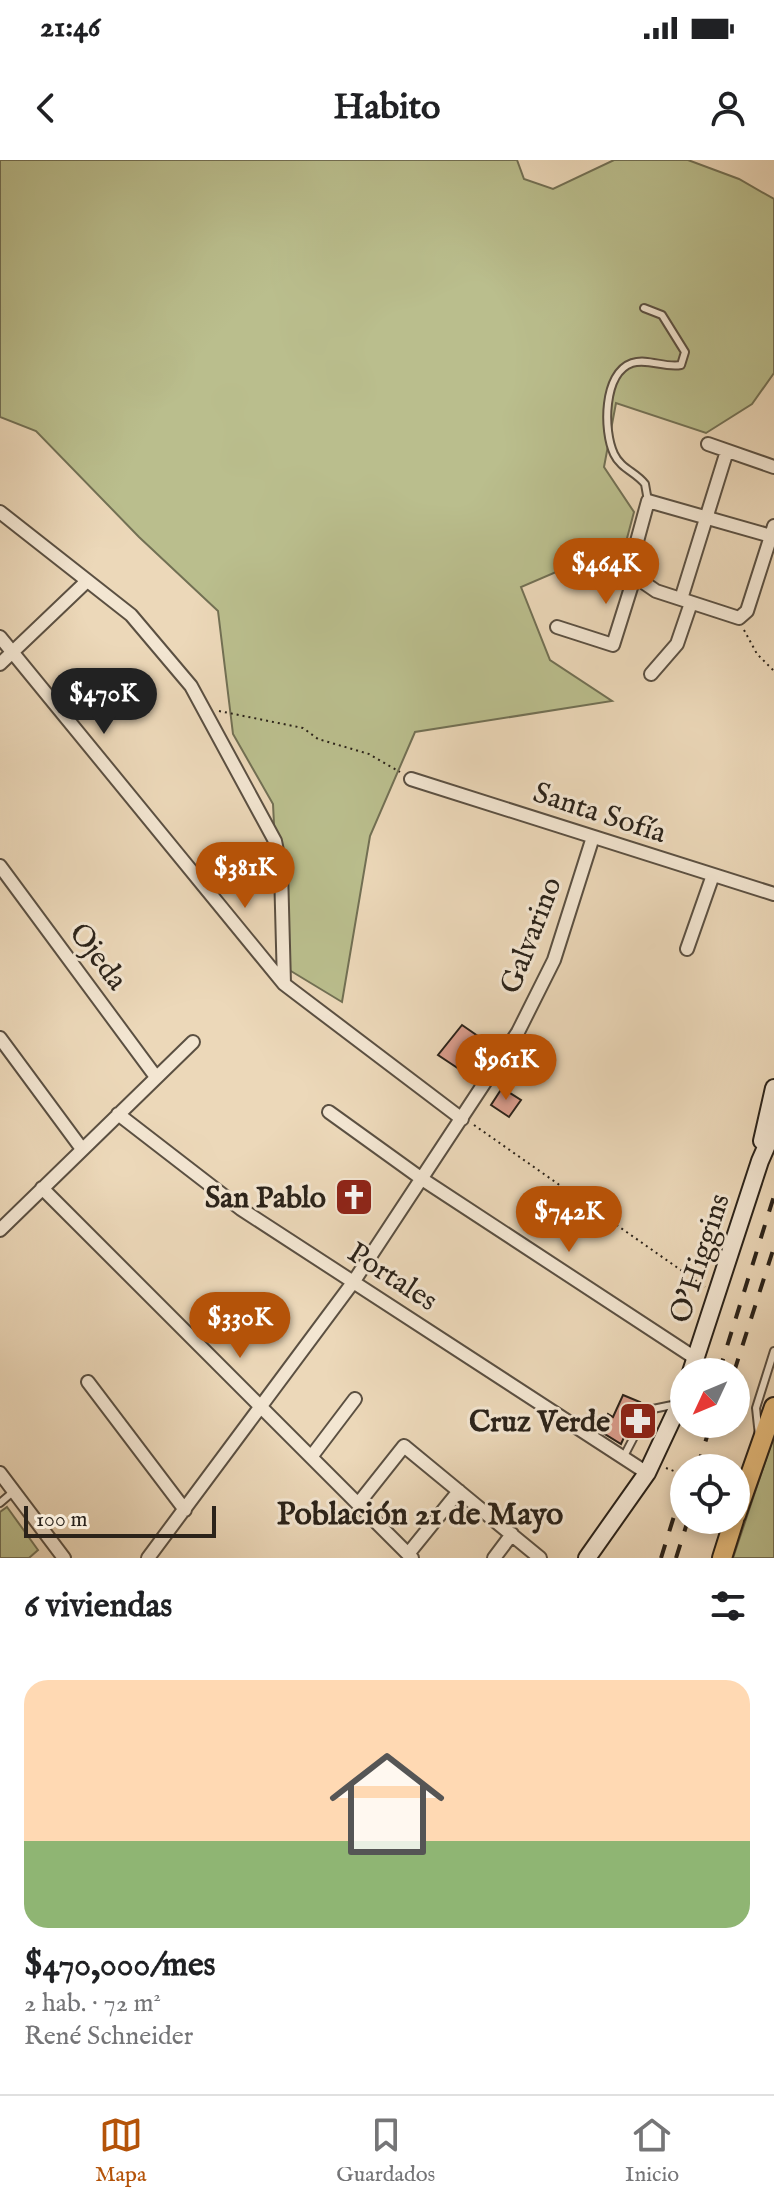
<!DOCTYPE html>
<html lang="es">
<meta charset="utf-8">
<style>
:root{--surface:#fff;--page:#f2f2f2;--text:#202124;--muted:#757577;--line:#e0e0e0;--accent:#b45309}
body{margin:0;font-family:"IM FELL English",serif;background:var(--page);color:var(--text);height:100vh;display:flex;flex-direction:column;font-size:30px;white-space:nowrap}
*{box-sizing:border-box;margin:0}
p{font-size:26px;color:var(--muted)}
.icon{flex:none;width:44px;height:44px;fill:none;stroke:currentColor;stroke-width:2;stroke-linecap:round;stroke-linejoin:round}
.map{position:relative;height:1398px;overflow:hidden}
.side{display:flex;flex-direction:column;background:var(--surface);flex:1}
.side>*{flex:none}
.needle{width:52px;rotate:226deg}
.tools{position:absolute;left:670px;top:1198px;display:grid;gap:16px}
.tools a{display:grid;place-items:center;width:80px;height:80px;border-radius:50%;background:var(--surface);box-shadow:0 4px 12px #0003;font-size:40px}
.scale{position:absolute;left:24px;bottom:20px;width:192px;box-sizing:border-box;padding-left:8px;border:4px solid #2b231a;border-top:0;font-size:22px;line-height:28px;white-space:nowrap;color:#2b231a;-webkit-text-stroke:6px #f3e6d2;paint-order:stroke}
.price{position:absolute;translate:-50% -68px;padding:0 18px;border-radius:28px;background:var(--accent);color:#fff;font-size:26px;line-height:52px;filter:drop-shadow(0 2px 4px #0008)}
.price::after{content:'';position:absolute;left:50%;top:48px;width:24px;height:18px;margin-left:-12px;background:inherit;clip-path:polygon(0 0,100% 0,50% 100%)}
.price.selected{background:#222;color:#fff}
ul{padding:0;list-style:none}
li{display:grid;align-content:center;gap:16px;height:424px;padding:0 24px}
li+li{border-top:2px solid var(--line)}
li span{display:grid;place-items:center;height:248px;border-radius:24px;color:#555}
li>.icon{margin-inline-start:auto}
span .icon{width:144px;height:144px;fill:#fffc;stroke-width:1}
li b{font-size:34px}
h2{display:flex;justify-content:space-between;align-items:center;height:96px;padding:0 24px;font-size:34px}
.status{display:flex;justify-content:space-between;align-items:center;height:56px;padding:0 40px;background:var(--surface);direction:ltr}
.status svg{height:22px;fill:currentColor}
header{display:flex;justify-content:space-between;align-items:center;height:104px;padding:0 24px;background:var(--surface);font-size:36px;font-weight:800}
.tab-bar{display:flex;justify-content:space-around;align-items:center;height:112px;border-top:2px solid var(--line);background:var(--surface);font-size:22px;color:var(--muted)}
.tab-bar a{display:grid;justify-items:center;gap:4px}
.tab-bar .selected{color:var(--accent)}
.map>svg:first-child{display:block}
.green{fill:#babe8d;stroke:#727054;stroke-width:2}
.building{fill:#da9d8c;stroke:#2b231a;stroke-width:2}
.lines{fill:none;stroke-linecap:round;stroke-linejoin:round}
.lane-casing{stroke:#5b5042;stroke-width:10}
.street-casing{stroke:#5b5042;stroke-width:16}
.secondary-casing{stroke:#2b231a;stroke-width:20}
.primary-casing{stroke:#2b231a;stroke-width:22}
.path{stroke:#2b231a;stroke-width:2;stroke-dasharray:2 4;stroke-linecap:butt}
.lane{stroke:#f3e6d2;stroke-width:6}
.street{stroke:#f3e6d2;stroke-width:12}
.secondary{stroke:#f3e6d2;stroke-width:16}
.primary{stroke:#e6bc7c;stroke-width:18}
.rail{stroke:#2b231a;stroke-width:4;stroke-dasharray:14 14;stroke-linecap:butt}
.labels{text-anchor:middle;stroke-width:6;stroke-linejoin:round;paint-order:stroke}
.street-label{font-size:30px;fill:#2b231a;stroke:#f3e6d2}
.poi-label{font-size:30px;font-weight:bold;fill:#2b231a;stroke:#f3e6d2;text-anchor:end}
.neighbourhood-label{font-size:32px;font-weight:bold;fill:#2b231a;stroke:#f3e6d2}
</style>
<div class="status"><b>21:46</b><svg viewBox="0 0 49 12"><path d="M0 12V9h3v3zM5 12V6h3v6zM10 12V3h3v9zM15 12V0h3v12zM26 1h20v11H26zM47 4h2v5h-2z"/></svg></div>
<header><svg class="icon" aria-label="back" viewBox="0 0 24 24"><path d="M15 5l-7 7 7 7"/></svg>Habito<svg class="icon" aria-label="person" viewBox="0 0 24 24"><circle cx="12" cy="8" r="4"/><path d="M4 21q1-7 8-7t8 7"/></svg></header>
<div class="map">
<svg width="774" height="1398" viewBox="0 0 774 1398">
<rect width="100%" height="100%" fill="#ecd8b9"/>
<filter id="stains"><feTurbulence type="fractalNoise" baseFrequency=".0025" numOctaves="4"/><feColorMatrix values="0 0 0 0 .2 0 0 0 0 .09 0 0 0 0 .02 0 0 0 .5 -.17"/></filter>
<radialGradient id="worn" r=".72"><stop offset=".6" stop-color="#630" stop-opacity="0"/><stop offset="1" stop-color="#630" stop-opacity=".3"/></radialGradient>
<!-- green -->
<path class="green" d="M0,0H517L524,19L553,29L614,0H688L739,19L774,39V213L752,244L706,273L616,243L604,307L634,352L626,382L521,427L550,500L612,541L415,572L370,676L342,842L281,805L273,644L233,574L218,451L139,377L36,271L0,257Z
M774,1275V1398H733Z
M7,1347L38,1390L29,1398H0V1352Z"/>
<!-- building -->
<path class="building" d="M462,865L485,881L462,911L438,895Z
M502,928L521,940L509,957L491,945Z
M623,1235L640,1242L621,1284L600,1271L608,1254L613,1257Z"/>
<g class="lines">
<!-- lane casing -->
<g class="lane-casing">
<path id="lane" d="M644,148L662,155L685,192L681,205C664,208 648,198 632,203C603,213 603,271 614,294C621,309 636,312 645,324L648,341
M759,1276L756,1248L774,1191
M623,1298L648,1250L677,1244
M0,1343L14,1331"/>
</g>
<!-- street casing -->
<g class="street-casing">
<path id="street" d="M708,284L774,307
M0,352L131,455L191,526L275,681L281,710L284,824
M771,376L648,341L633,396L624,409L656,431L739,458L747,451L771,376L774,366
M681,439L727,291
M557,467L613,485L634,418
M0,477L284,824L462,959
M0,504L87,421
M651,514L677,484L691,443
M411,619L774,734
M0,706L156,917
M687,789L713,715
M0,878L82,989
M329,952L422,1019L695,1198
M118,954L241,1049L647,1313
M42,1028L412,1398
M0,1070L193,882
M88,1222L185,1350
M311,1297L355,1239
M0,1313L64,1398
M358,1344L404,1286L540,1398
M408,1394L459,1331
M148,1398L354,1121L518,872L554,800L593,677
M494,1398L512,1374"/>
</g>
<!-- secondary casing -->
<g class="secondary-casing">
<path id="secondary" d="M762,981L774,928
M691,1212L760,1001L774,969
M587,1398L647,1313L684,1234"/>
</g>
<!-- primary casing -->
<g class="primary-casing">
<path id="primary" d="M736,1355L774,1247
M722,1398L734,1360"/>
</g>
<!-- path -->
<path class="path" d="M744,470L757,494L774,511
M219,551L303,568L318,579L369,594L400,612
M474,965L705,1127
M666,1308L684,1315"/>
<!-- lane -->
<use href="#lane" class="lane"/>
<!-- street -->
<use href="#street" class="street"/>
<!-- secondary -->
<use href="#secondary" class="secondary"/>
<!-- primary -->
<use href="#primary" class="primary"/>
<!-- rail -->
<path class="rail" d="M719,1212L774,1036
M734,1212L774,1087
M697,1308L711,1264
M661,1398L684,1324
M676,1398L688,1360"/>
</g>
<!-- icons -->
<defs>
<g id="church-square" transform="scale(2)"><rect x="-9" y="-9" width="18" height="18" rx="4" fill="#8f2418" stroke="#f3e6d2"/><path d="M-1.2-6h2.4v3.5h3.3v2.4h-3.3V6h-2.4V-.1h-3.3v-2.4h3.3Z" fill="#fff"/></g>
<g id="pharmacy-square" transform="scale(2)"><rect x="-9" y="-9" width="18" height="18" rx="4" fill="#8f2418" stroke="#f3e6d2"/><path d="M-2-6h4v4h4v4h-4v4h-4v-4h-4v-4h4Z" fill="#fff"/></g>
</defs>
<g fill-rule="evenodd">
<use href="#church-square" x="354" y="1037"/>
<use href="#pharmacy-square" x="638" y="1261"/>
</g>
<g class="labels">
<!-- street labels -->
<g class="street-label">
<text transform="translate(600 652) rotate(18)" y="10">Santa Sofía</text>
<text transform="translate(530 775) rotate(-69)" y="10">Galvarino</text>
<text transform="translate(99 796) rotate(53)" y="10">Ojeda</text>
<text transform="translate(699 1098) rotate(-72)" y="10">O'Higgins</text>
<text transform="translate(393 1116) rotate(33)" y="10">Portales</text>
</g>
<!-- poi labels -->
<g class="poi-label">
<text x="326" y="1047">San Pablo</text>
<text x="610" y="1271">Cruz Verde</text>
</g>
<!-- neighbourhood labels -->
<g class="neighbourhood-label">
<text x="420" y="1364">Población 21 de Mayo</text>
</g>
</g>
<rect width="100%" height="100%" filter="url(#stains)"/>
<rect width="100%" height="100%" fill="url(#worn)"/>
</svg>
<div class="tools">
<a><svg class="needle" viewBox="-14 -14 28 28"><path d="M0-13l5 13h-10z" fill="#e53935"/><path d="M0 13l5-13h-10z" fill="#757577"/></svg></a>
<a><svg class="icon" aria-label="locate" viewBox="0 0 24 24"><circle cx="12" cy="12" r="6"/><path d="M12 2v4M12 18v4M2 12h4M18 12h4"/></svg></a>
</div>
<div class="scale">100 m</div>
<b class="price" style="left:606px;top:446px">$464K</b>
<b class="price selected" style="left:104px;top:576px">$470K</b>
<b class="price" style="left:245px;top:750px">$381K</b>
<b class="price" style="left:506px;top:942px">$961K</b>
<b class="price" style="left:569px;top:1094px">$742K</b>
<b class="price" style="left:240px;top:1200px">$330K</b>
</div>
<section class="side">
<h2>6 viviendas<svg class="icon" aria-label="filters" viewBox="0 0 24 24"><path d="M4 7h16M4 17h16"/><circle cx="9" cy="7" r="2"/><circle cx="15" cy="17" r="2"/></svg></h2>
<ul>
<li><span style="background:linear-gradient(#ffd9b3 65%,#8fb573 0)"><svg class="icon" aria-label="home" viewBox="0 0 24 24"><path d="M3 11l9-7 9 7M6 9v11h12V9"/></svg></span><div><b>$470,000/mes</b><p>2 hab. · 72 m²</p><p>René Schneider</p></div></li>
</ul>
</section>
<nav class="tab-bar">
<a class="selected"><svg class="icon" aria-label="map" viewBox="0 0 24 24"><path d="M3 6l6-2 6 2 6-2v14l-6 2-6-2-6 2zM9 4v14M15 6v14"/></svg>Mapa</a>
<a><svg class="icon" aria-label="saved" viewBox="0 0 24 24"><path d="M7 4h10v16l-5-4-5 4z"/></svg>Guardados</a>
<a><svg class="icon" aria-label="home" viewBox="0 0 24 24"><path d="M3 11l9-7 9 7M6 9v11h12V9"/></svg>Inicio</a>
</nav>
